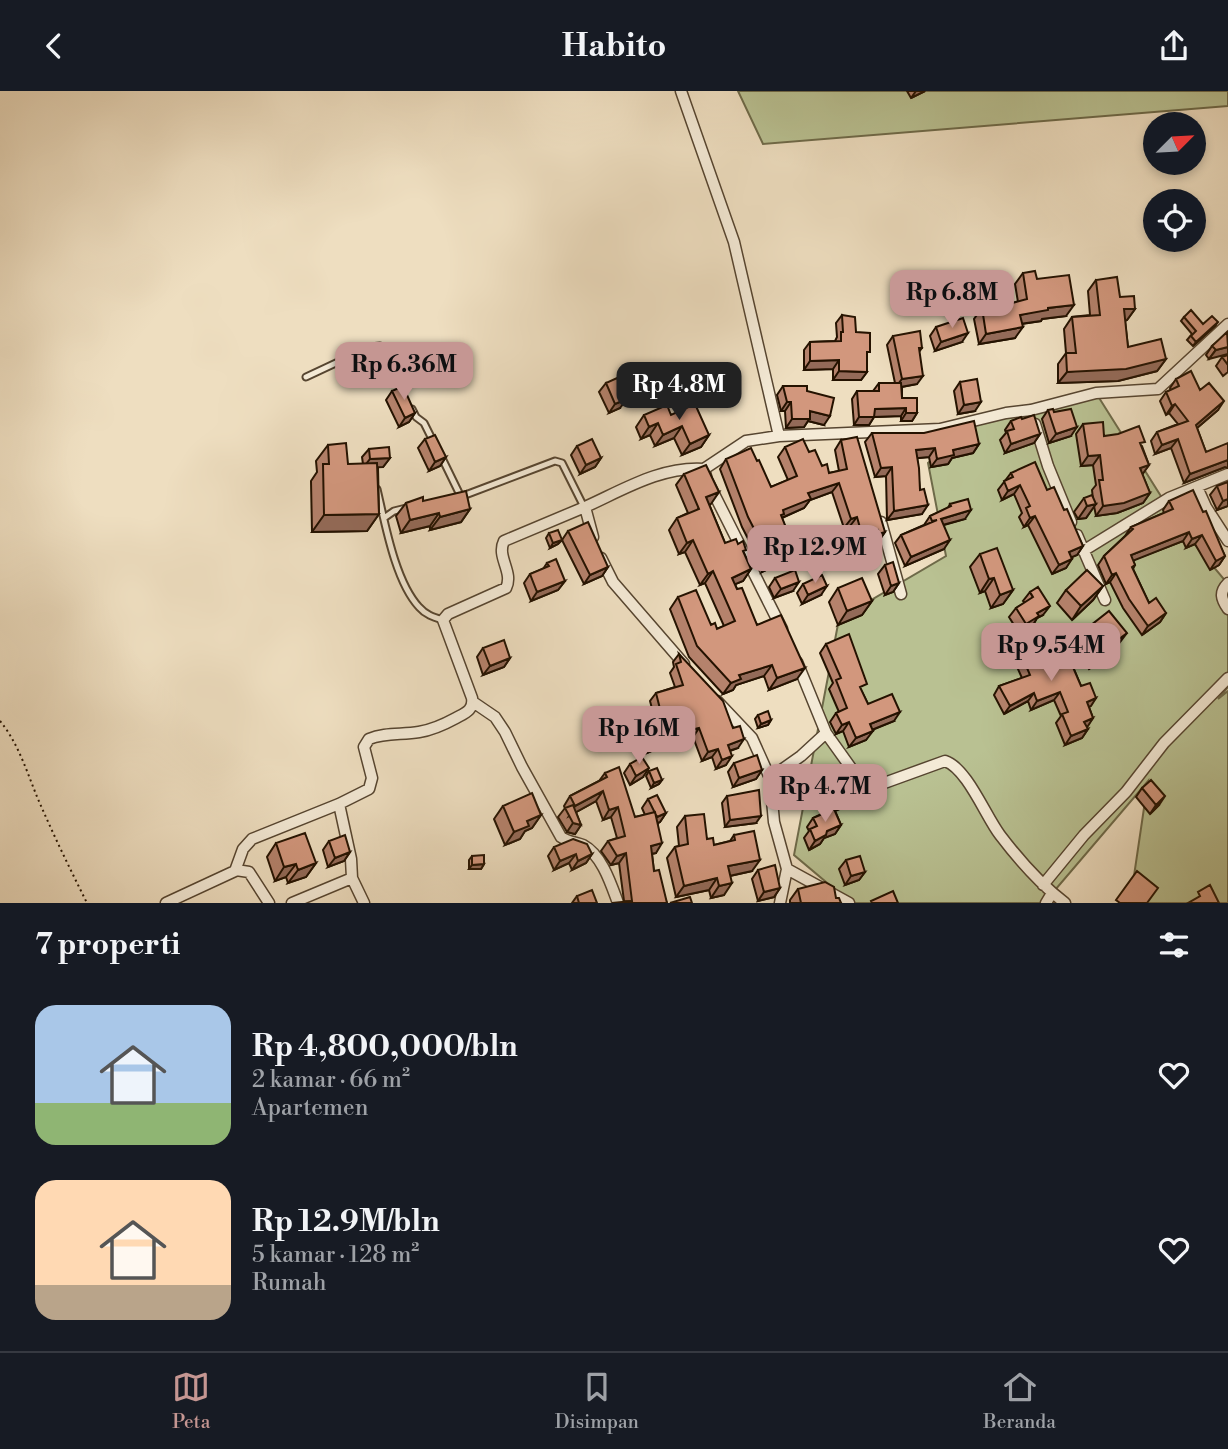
<!DOCTYPE html>
<html lang="id">
<meta charset="utf-8">
<style>
:root{--surface:#171b24;--page:#20242c;--text:#f1f3f6;--muted:#9ea1a6;--line:#363941;--accent:#c59692}
body{margin:0;font-family:"Libre Bodoni",serif;background:var(--page);color:var(--text);height:100vh;display:flex;flex-direction:column;font-size:26px;white-space:nowrap}
*{box-sizing:border-box;margin:0}
p{font-size:23px;color:var(--muted)}
.icon{flex:none;width:38px;height:38px;fill:none;stroke:currentColor;stroke-width:2;stroke-linecap:round;stroke-linejoin:round}
.map{position:relative;height:812px;overflow:hidden}
.side{display:flex;flex-direction:column;background:var(--surface);flex:1}
.side>*{flex:none}
.needle{width:46px;rotate:66deg}
.controls{position:absolute;left:1143px;top:21px;display:grid;gap:14px}
.controls a{display:grid;place-items:center;width:63px;height:63px;border-radius:50%;background:var(--surface);box-shadow:0 4px 10px #0003;font-size:35px}
.price{position:absolute;translate:-50% -60px;padding:0 16px;border-radius:14px;background:var(--accent);color:#111;font-size:23px;line-height:46px;filter:drop-shadow(0 2px 4px #0008)}
.price::after{content:'';position:absolute;left:50%;top:42px;width:21px;height:16px;margin-left:-10px;background:inherit;clip-path:polygon(0 0,100% 0,50% 100%)}
.price.selected{background:#222;color:#fff}
ul{padding:0;list-style:none}
li{display:flex;align-items:center;gap:21px;height:175px;padding:0 35px}
li span{display:grid;place-items:center;flex:none;width:196px;height:140px;border-radius:21px;color:#555}
li>.icon{margin-inline-start:auto}
span .icon{width:84px;height:84px;fill:#fffc;stroke-width:1}
li b{font-size:30px}
h2{display:flex;justify-content:space-between;align-items:center;height:84px;padding:0 35px;font-size:30px}
header{display:flex;justify-content:space-between;align-items:center;height:91px;padding:0 35px;background:var(--surface);font-size:32px;font-weight:700}
.tab-bar{display:flex;justify-content:space-around;align-items:center;height:98px;border-top:2px solid var(--line);background:var(--surface);font-size:19px;color:var(--muted)}
.tab-bar a{display:grid;justify-items:center;gap:4px}
.tab-bar .selected{color:var(--accent)}
.map>svg:first-child{display:block}
.green{fill:#b9c192;stroke:#6e6a49;stroke-width:2}
.lines{fill:none;stroke-linecap:round;stroke-linejoin:round}
.lane-casing{stroke:#564530;stroke-width:9}
.street-casing{stroke:#564530;stroke-width:13}
.path{stroke:#241200;stroke-width:2;stroke-dasharray:2 3.5;stroke-linecap:butt}
.lane{stroke:#f4ead6;stroke-width:5}
.street{stroke:#f4ead6;stroke-width:10}
.wall{fill:#b5826c;stroke:#241200;stroke-width:2}
.shaded-wall{fill:#936a58;stroke:#241200;stroke-width:2}
.building{fill:#d2977d;stroke:#241200;stroke-width:2}
</style>
<header><svg class="icon" aria-label="back" viewBox="0 0 24 24"><path d="M15 5l-7 7 7 7"/></svg>Habito<svg class="icon" aria-label="share" viewBox="0 0 24 24"><path d="M12 15V3M7 8l5-5 5 5M5 13v7h14v-7"/></svg></header>
<div class="map">
<svg width="1228" height="812" viewBox="0 0 1228 812">
<rect width="100%" height="100%" fill="#eedec0"/>
<filter id="stains"><feTurbulence type="fractalNoise" baseFrequency=".00286" numOctaves="4"/><feColorMatrix values="0 0 0 0 .2 0 0 0 0 .09 0 0 0 0 .02 0 0 0 .5 -.17"/></filter>
<radialGradient id="worn" r=".72"><stop offset=".6" stop-color="#630" stop-opacity="0"/><stop offset="1" stop-color="#630" stop-opacity=".3"/></radialGradient>
<!-- green -->
<path class="green" d="M738,0H1228V15L763,53Z
M1096,302L1181,437L1228,493V596L1218,608L1228,600V812H1130L1148,690L1044,812H851L794,764L839,528L946,465L928,372L983,328Z"/>
<g class="lines">
<!-- lane casing -->
<g class="lane-casing">
<path id="lane" d="M306,286L370,256L380,255L403,300
M412,318L416,326L424,332L433,350
M441,365L461,406
M377,398C385,432 395,490 419,516C426,524 433,526 443,529
M460,406L555,370L562,372L584,416
M384,427L394,420L406,417"/>
</g>
<!-- street casing -->
<g class="street-casing">
<path id="street" d="M681,0L734,151L779,345
M1035,333L1048,375L1071,431
M1197,396L1206,416L1228,450
M881,431L901,503
M1077,444L1105,509
M593,446L585,416C623,399 661,375 704,378
M1083,460L1169,407L1228,383
M601,467L613,491L684,573
M1228,492C1219,501 1221,508 1228,518
M782,538L707,389L704,378L746,350L779,345L940,338L1006,322L1031,319L1096,302L1158,298L1228,233
M717,610L752,647L770,687
M473,611L495,626L505,641L522,676L561,746C568,751 575,751 583,754C602,764 611,793 618,812
M826,642L861,691L876,695L945,670C967,677 986,726 1000,744C1019,769 1040,793 1065,812
M339,713L351,768L352,787L364,812
M787,778L849,812
M236,779L249,781L269,812
M1043,794L1084,744L1126,701L1164,652L1228,587
M166,812L235,780L243,758L252,748L339,713L369,698L372,687L364,656L369,648C385,641 402,644 419,641C432,639 445,633 456,627C465,622 474,619 472,607L443,529L448,523L506,497C514,481 496,466 504,450L585,416
M292,812L352,787
M780,812L787,778L774,731L770,687L801,665L826,642L797,571
M1046,812L1052,802"/>
</g>
<!-- path -->
<path class="path" d="M0,630C19,653 27,682 38,708C53,743 70,778 87,812"/>
<!-- lane -->
<use href="#lane" class="lane"/>
<!-- street -->
<use href="#street" class="street"/>
</g>
<!-- wall -->
<path class="wall" d="M907,0H925L911,7Z
M1023,182L1037,188L1066,225L1042,228L1041,230L1022,233L1015,247L979,253L974,228L982,217L997,216L1018,211L1015,193Z
M1096,189L1135,218L1127,229L1125,230L1128,256L1166,268L1157,280L1118,290L1058,292V273L1066,262L1064,238L1072,226L1090,224L1088,200Z
M842,224L856,241L867,264V281L861,289H833V278L804,279V259L810,251L835,250L837,246L836,232Z
M1184,226L1203,233L1215,235L1193,255L1187,249L1192,243L1181,230Z
M936,236L962,251L935,260L930,245Z
M1228,242L1209,268L1206,264L1212,255Z
M893,245L922,257L919,261L917,293L902,296V307L917,322L912,330H901V325L874,326L869,334H854L852,308L857,300H873L879,292H895L887,254Z
M1228,264V281L1223,285L1216,275L1222,266Z
M1176,288L1200,299L1218,319L1197,337L1206,361L1225,376L1184,392L1171,357L1155,363L1151,350L1157,341L1178,333L1169,322L1166,324L1160,310L1166,301L1171,299L1170,297Z
M960,291L975,320L958,323L954,300Z
M606,292L620,317L609,322L599,301Z
M783,295L807,300L824,334L808,330L804,336L786,337L785,320H781L777,304Z
M392,300L415,322L409,331L399,336L386,309Z
M1048,319L1054,321L1071,345L1049,352L1042,328Z
M644,324H671L709,344L701,356L682,364L674,347L655,355L650,344L641,348L636,336Z
M1022,328L1040,343L1034,352L1005,362L1000,349L1006,342L1005,339L1011,330Z
M1083,333L1104,345L1142,355L1149,374L1142,383L1150,402L1143,412L1117,422L1096,425L1094,415L1086,427L1078,428L1074,421L1084,407L1093,408L1092,399L1096,394L1093,374L1081,375L1076,343Z
M872,342L979,353L973,362L952,367L948,373L931,376L929,366L917,367L922,423L887,429L886,385L875,386L865,351Z
M425,348L446,366L440,375L429,380L418,357Z
M841,349L885,441L878,451L873,453L871,449L856,454L850,435L844,437L832,401L810,409L804,417L782,427L793,460L786,470L762,481L757,469L758,467L742,436L720,378L726,368L757,370L771,396L788,389L778,366L785,356L809,361L829,382L839,380L835,359Z
M328,354L348,373H363L362,366L369,358L390,367L383,376H378L379,423L367,440L312,441L311,390L317,381L316,370Z
M577,355L601,367L595,376L580,383L571,364Z
M1011,382L1047,399L1064,419L1083,455L1077,464L1072,466L1066,477L1052,483L1028,434L1024,436L1019,426L1022,422L1014,403L1002,409L998,399Z
M684,383L719,401L709,413L725,452L738,453L744,462L751,478L743,490L735,493L737,498L757,534L797,588L769,599L764,585L736,594L733,599L723,603L689,566L670,518L678,506L717,538L724,535L705,492L700,494L685,461L679,463L669,439L677,427L688,422L676,394Z
M1228,391V415L1217,419L1210,404L1217,395Z
M423,410L470,418L461,431L430,439V435L401,442L396,425L406,412Z
M1169,410L1203,421L1225,465L1219,474L1210,479L1195,453L1186,457L1183,450L1133,469L1135,474L1133,478L1149,512L1166,522L1160,531L1142,544L1123,517L1110,491L1106,493L1098,474L1104,465L1125,445L1131,436L1164,422L1163,419Z
M950,413L965,428L944,434V458L905,475L895,452L901,444L924,434L930,425L948,417Z
M568,440L608,476L602,485L584,493L562,449Z
M549,442L562,449L558,453L550,457L546,447Z
M980,463L1013,499L1003,513L991,517L985,500L980,502L970,476Z
M547,472L565,490L558,499L531,510L524,492L530,483L543,478Z
M885,474L899,492L893,501L885,504L878,483Z
M775,487L793,500L774,507L769,496Z
M803,493L821,504L802,513L797,502Z
M1103,495L1093,509L1072,529L1057,512L1066,499Z
M838,497L872,510L862,524L838,534L829,511Z
M1030,501L1043,524L1037,527L1033,534L1019,542L1009,526L1016,517L1025,512L1023,510Z
M1081,542L1117,555L1089,578L1071,555Z
M1010,547L1042,571L1073,576L1081,595L1096,607L1089,616L1093,627L1086,636L1088,638L1082,647L1065,654L1056,632L1061,625L1054,609L1031,619L1028,610L1004,623L994,604L999,595L1022,587L1013,567L1010,568L1004,555Z
M826,553L862,601L868,613L894,630L872,639L866,649L849,656L843,640L836,643L830,631L836,622L839,621L829,598L833,592L820,562Z
M483,557L510,567L504,576L483,584L477,566Z
M679,563L738,657L730,660L726,674L716,678L712,666L702,670L693,646L685,648V645L665,651L661,656L647,662L641,646L647,637L656,633L650,610L656,602L675,596L670,582L674,576L673,571Z
M758,624L771,629L768,634L758,637L755,628Z
M734,672L762,679L756,688L733,696L728,681Z
M630,673L643,686L630,694L624,682Z
M649,680L662,689L659,693L651,697L646,685Z
M605,682L635,726L645,724L642,717L648,708L666,722L660,731L658,732L656,762L652,763L654,780L667,812L624,810L619,772L611,774L601,760L608,750L617,747L611,726L603,729L596,710L576,721L581,734L575,743L567,741L558,726L565,717L564,715L570,705L599,690Z
M1142,697L1159,714L1150,723L1136,706Z
M828,701L849,714L835,720L841,734L835,743L824,747L820,753L809,759L804,747L809,740L807,736L813,727L826,721L821,710Z
M727,705L756,732L725,736L722,712Z
M503,715L541,724L532,737L525,740L520,748L505,754L494,728Z
M685,725L707,748L714,754L730,750L734,744L752,780L730,785L724,804L711,807L709,799L676,806L667,767L675,756L679,755L677,736Z
M329,750L350,761L344,770L328,776L323,759Z
M276,752L316,772L306,786L288,792L286,786L275,790L267,766Z
M554,756L592,763L586,772L572,779L569,772L554,779L548,765Z
M472,765L484,773L481,778H469V769Z
M846,769L865,781L859,789L845,794L839,778Z
M758,779L780,797L774,806L758,810L752,788Z
M798,798L836,807L841,812H790V809Z
M577,805L597,812H572Z"/>
<!-- shaded-wall -->
<path class="shaded-wall" d="M916,0H925L911,7Z
M1074,214L1066,225L1042,228L1041,230L1012,234L1020,224L1048,217Z
M1124,218H1135L1127,229L1116,230Z
M1218,231L1215,235L1193,255L1196,251Z
M1023,236L1015,247L979,253L986,243Z
M968,242L962,251L935,260L941,251Z
M1228,256V263L1209,268L1216,259Z
M1166,268L1157,280L1118,290L1058,292L1067,281Z
M839,269L833,278L804,279L810,270Z
M839,280L867,281L861,289H833Z
M923,285L917,293L895,297L902,288Z
M627,308L620,317L609,322L615,313Z
M1224,310L1218,319L1190,343L1196,334Z
M787,311H791L785,320H781Z
M981,311L975,320L958,323L964,314Z
M1175,313L1169,322L1166,324L1172,315Z
M906,317L901,325L874,326L869,334H854L859,326L875,318Z
M810,320L830,325L824,334L808,330L804,336L786,337L792,328Z
M415,322L409,331L399,336L405,327Z
M906,322H917L912,330H901Z
M658,332L650,344L641,348L649,336Z
M682,335L674,347L655,355L663,344Z
M1077,336L1071,345L1049,352L1056,343Z
M1040,343L1034,352L1005,362L1011,353Z
M709,344L701,356L682,364L690,353Z
M1178,348L1171,357L1155,363L1162,354Z
M979,353L973,362L952,367L948,373L931,376L937,368L953,359Z
M935,357L929,366L909,368L916,359Z
M1100,364L1093,374L1081,375L1088,365Z
M446,366L440,375L429,380L435,371Z
M390,367L383,376L363,377L370,368Z
M601,367L595,376L580,383L586,374Z
M1228,369V377L1225,376L1184,392L1190,383Z
M1149,374L1142,384L1140,377Z
M892,376L886,385L875,386L881,377Z
M839,392L832,401L810,409L804,417L781,427L777,432L783,419L808,402Z
M1020,394L1014,403L1002,409L1008,400Z
M719,401L711,413L698,418L706,406Z
M1150,402L1143,412L1117,422L1096,425L1103,415Z
M1228,408V415L1217,419L1223,410Z
M1096,413L1086,427L1078,428L1087,415Z
M928,414L922,423L887,429L894,420Z
M470,418L461,431L430,439L440,426Z
M971,419L965,428L935,436L941,428Z
M439,422L430,435L401,442L410,429Z
M379,423L367,440L312,441L324,424Z
M1035,425L1028,434L1024,436L1030,427Z
M857,426L850,435L844,437L851,428Z
M878,439L871,449L856,454L862,444Z
M885,441L878,451L873,453L879,443Z
M1189,441L1183,450L1125,473L1131,464Z
M1202,444L1195,453L1186,457L1192,448Z
M562,449L558,453L550,457L553,452Z
M693,449L685,461L679,463L687,452Z
M950,449L944,458L905,475L911,466Z
M799,450L792,460L790,454Z
M1083,455L1077,464L1063,470L1069,461Z
M793,460L786,470L762,481L769,471Z
M1225,465L1219,474L1210,479L1216,470Z
M1072,468L1066,477L1052,483L1059,474Z
M608,476L602,485L584,493L590,484Z
M751,478L743,490L724,498L732,487Z
M713,480L705,492L700,494L708,483Z
M1116,482L1110,491L1106,493L1112,484Z
M994,487L985,500L980,502L989,488Z
M565,490L558,499L531,510L537,501Z
M799,491L793,500L774,507L781,498Z
M899,492L893,501L885,504L891,495Z
M827,495L821,504L802,513L808,504Z
M1103,495L1093,509L1072,529L1081,515Z
M1013,499L1003,513L991,517L1000,504Z
M872,510L862,524L838,534L847,520Z
M1050,515L1043,524L1037,527L1033,534L1019,542L1026,533L1037,522Z
M1166,522L1160,531L1142,544L1148,535Z
M1127,542L1117,555L1089,578L1098,564Z
M510,567L504,576L483,584L490,575Z
M772,574L764,585L736,594L733,599L723,603L731,592L739,584Z
M805,577L797,588L769,599L777,587Z
M1060,601L1054,609L1031,619L1037,610Z
M1034,602L1028,610L1004,623L1010,615Z
M1096,607L1091,615L1081,620L1087,611Z
M900,621L894,630L864,642L870,633Z
M1093,627L1088,635L1078,639L1084,631Z
M771,629L768,634L758,637L761,633Z
M849,631L843,640L836,643L842,634Z
M691,637L685,645L665,651L661,656L647,662L653,653L666,644Z
M699,637L693,646L685,648L691,639Z
M1088,638L1082,647L1065,654L1071,645Z
M873,640L866,649L849,656L856,647Z
M744,648L738,657L722,662L728,654Z
M718,658L712,666L702,670L708,661Z
M732,665L726,674L716,678L722,669Z
M649,677L643,686L630,694L636,685Z
M762,679L756,688L733,696L739,687Z
M662,689L659,693L651,697L654,692Z
M603,700L596,710L569,725L575,715Z
M855,705L849,714L827,723L833,714Z
M1165,705L1159,714L1150,723L1156,714Z
M618,716L611,726L603,729L609,719Z
M666,722L660,731L651,735L657,726Z
M541,724L532,737L525,740L520,748L505,754L514,741L527,730Z
M761,725L756,732L725,736L730,729Z
M573,732L581,734L575,743L567,741Z
M841,734L835,743L824,747L820,753L809,759L815,750L827,740Z
M662,752L656,762L644,764L651,755Z
M350,761L344,770L328,776L335,767Z
M626,762L619,772L611,774L617,765Z
M576,763L569,772L554,779L560,770Z
M592,763L586,772L572,779L578,770Z
M760,769L752,780L720,787L728,775Z
M316,772L306,786L288,792L298,779Z
M296,773L286,786L275,790L284,776Z
M484,773L481,778H469L472,774Z
M865,781L859,789L845,794L851,785Z
M717,787L709,799L676,806L684,795Z
M732,792L724,804L711,807L719,795Z
M780,797L774,806L758,810L764,801Z"/>
<!-- building -->
<path class="building" d="M1035,180L1037,188L1069,184L1074,214L1048,217V219L1020,224L1023,236L986,243L982,217L996,214L997,216L1027,208L1023,182Z
M1117,186L1120,206L1134,205L1135,218H1124L1128,256L1161,248L1166,268L1126,278L1067,281L1066,262H1076L1072,226L1100,224L1096,189Z
M1191,219L1203,233L1212,225L1218,231L1196,251L1191,245L1196,240L1184,226Z
M842,224L855,226L856,241L870,242V261H867V281L839,280V269L810,270V251L841,250V241H843Z
M963,227L968,242L941,251L936,236Z
M920,240L922,257H919L923,285L902,288L893,245Z
M1227,241L1228,256L1216,259L1212,255Z
M1228,264V274L1222,266Z
M1191,280L1200,299L1209,292L1224,310L1196,334L1206,361L1228,352V369L1190,383L1178,348L1162,354L1157,341L1188,330L1175,313L1172,315L1166,301L1179,295L1176,288Z
M617,287L627,308L615,313L606,292Z
M977,288L981,311L964,314L960,291Z
M879,292H901L902,307H917V322H906V317L875,318L874,326H859L857,300H879Z
M403,295L415,322L405,327L392,300Z
M783,295H807V300L834,307L830,325L810,320V328H792L791,311H787Z
M695,313L709,344L690,353L682,335L663,344L658,332L649,336L644,324L667,314L671,324Z
M1053,318L1054,321L1071,318L1077,336L1056,343L1048,319Z
M1034,324L1040,343L1011,353L1007,340L1014,338L1011,330L1021,326L1022,328Z
M974,330L979,353L953,359L954,364L937,368L935,357L916,359L919,377L920,399L924,398L928,414L894,420L892,376L881,377L872,342H924Z
M1103,331L1104,345L1118,343L1139,335L1145,351L1140,352L1149,374L1140,377L1150,402L1124,412L1103,415L1099,389H1103L1100,364L1088,365L1083,333Z
M435,344L446,366L435,371L425,348Z
M857,346L885,441L879,443L878,439L862,444L857,426L851,428L839,392L808,402L811,408L783,419L784,423L781,424L789,444L795,441L799,450L790,454L793,460L769,471L763,459H765L748,426L726,368L751,357L757,370L759,369L771,396L797,385L785,356L803,348L809,361L815,359L822,375L827,373L829,382L847,378L841,349Z
M592,348L601,367L586,374L577,355Z
M346,352L348,373L377,372L379,423L324,424L323,373H329L328,354Z
M389,356L390,367L370,368L369,358Z
M1035,371L1047,399L1054,396L1064,419L1067,418L1083,455L1069,461L1072,468L1059,474L1035,425L1030,427L1026,417L1030,415L1020,394L1008,400L1004,390L1013,386L1011,382Z
M706,374L719,401L706,406L725,452L736,448L738,453L743,450L746,459L743,460L751,478L732,487L737,498L742,497L757,534L781,524L805,577L777,587L772,574L739,584L741,588L731,592L697,555L678,506L696,499L711,534L715,532L717,538L735,530L713,480L708,483L693,449L687,452L677,427L699,418L684,383Z
M1228,391V408L1223,410L1217,395Z
M1193,399L1203,421L1206,420L1225,465L1216,470L1202,444L1192,448L1189,441L1131,464L1135,474L1132,476L1149,512L1156,507L1166,522L1148,535L1129,508L1116,482L1112,484L1104,465L1133,438L1131,436L1173,418L1169,410Z
M466,400L470,418L440,426L439,422L410,429L406,412L423,406V410Z
M1092,404L1096,413L1087,415L1084,407Z
M968,408L971,419L941,428L950,449L911,466L901,444L937,429L932,430L930,425L951,415L950,413Z
M588,431L608,476L590,484L568,440Z
M558,439L562,449L553,452L549,442Z
M997,457L1013,499L1000,504L994,487L989,488L980,463Z
M556,468L565,490L537,501L530,483L549,475L547,472Z
M893,471L899,492L891,495L885,474Z
M795,479L799,491L781,498L775,487Z
M1087,479L1103,495L1081,515L1066,499Z
M822,484L827,495L808,504L803,493Z
M862,487L872,510L847,520L838,497Z
M1038,496L1050,515L1037,522L1039,525L1026,533L1016,517L1033,506L1030,501Z
M1109,520L1127,542L1098,564L1081,542Z
M1029,538L1042,571L1070,559L1076,572L1072,574L1081,595L1090,592L1096,607L1087,611L1093,627L1084,631L1088,638L1071,645L1062,623L1068,621L1060,601L1037,610L1034,602L1010,615L999,595L1030,584L1019,558L1016,559L1010,547Z
M849,543L867,593L860,596L868,613L892,603L900,621L870,633L873,640L856,647L849,631L842,634L836,622L847,617L836,589L841,587L826,553Z
M504,549L510,567L490,575L483,557Z
M679,563L723,610L733,637L740,635L744,648L728,654L732,665L722,669L718,658L708,661L699,637L691,639V637L666,644L667,648L653,653L647,637L663,630L656,602L683,594L676,573L681,571Z
M768,620L771,629L761,633L758,624Z
M757,664L762,679L739,687L734,672Z
M642,666L649,677L636,685L630,673Z
M619,676L635,726L655,721L662,752L651,755L654,780L659,779L667,812H612L632,810L626,762L617,765L608,750L625,745L618,716L609,719L603,700L575,715L570,705L607,686L605,682Z
M657,677L662,689L654,692L649,680Z
M1151,689L1165,705L1156,714L1142,697Z
M849,692L855,705L833,714L828,701Z
M759,699L761,725L730,729L727,705Z
M532,702L541,724L527,730L529,735L514,741L503,715Z
M657,704L666,722L657,726L648,708Z
M573,714L581,734L573,732L565,717Z
M834,718L841,734L827,740L826,744L815,750L810,738L817,735L813,727Z
M704,723L707,748L713,747L714,754L735,749L734,744L754,740L760,769L728,775L732,792L719,795L717,787L684,795L675,756L688,753L685,725Z
M305,742L316,772L298,779L296,773L284,776L276,752Z
M345,744L350,761L335,767L329,750Z
M573,748L587,753L592,763L578,770L576,763L560,770L554,756Z
M484,764V773L472,774V765Z
M860,765L865,781L851,785L846,769Z
M775,774L780,797L764,801L758,779Z
M1137,780L1158,797L1147,812H1120L1116,809Z
M825,791L834,796L836,807H839L841,812H801L798,798Z
M1210,794L1219,812H1188L1200,805L1198,801Z
M592,799L597,812H579L577,805Z
M893,800L898,812H872L871,810Z
M690,806L692,812H670Z"/>
<rect width="100%" height="100%" filter="url(#stains)"/>
<rect width="100%" height="100%" fill="url(#worn)"/>
</svg>
<div class="controls">
<a><svg class="needle" viewBox="-14 -14 28 28"><path d="M0-13l5 13h-10z" fill="#e53935"/><path d="M0 13l5-13h-10z" fill="#9ea1a6"/></svg></a>
<a><svg class="icon" aria-label="locate" viewBox="0 0 24 24"><circle cx="12" cy="12" r="6"/><path d="M12 2v4M12 18v4M2 12h4M18 12h4"/></svg></a>
</div>
<b class="price" style="left:952px;top:239px">Rp 6.8M</b>
<b class="price" style="left:404px;top:311px">Rp 6.36M</b>
<b class="price selected" style="left:679px;top:331px">Rp 4.8M</b>
<b class="price" style="left:815px;top:494px">Rp 12.9M</b>
<b class="price" style="left:1051px;top:592px">Rp 9.54M</b>
<b class="price" style="left:639px;top:675px">Rp 16M</b>
<b class="price" style="left:825px;top:733px">Rp 4.7M</b>
</div>
<section class="side">
<h2>7 properti<svg class="icon" aria-label="filters" viewBox="0 0 24 24"><path d="M4 7h16M4 17h16"/><circle cx="9" cy="7" r="2"/><circle cx="15" cy="17" r="2"/></svg></h2>
<ul>
<li><span style="background:linear-gradient(#a9c7e8 70%,#8fb573 0)"><svg class="icon" aria-label="home" viewBox="0 0 24 24"><path d="M3 11l9-7 9 7M6 9v11h12V9"/></svg></span><div><b>Rp 4,800,000/bln</b><p>2 kamar · 66 m²</p><p>Apartemen</p></div><svg class="icon" aria-label="heart" viewBox="0 0 24 24"><path d="M12 20l-8-8c-3-5 5-10 8-4 3-6 11-1 8 4z"/></svg></li>
<li><span style="background:linear-gradient(#ffd9b3 75%,#b9a48a 0)"><svg class="icon" aria-label="home" viewBox="0 0 24 24"><path d="M3 11l9-7 9 7M6 9v11h12V9"/></svg></span><div><b>Rp 12.9M/bln</b><p>5 kamar · 128 m²</p><p>Rumah</p></div><svg class="icon" aria-label="heart" viewBox="0 0 24 24"><path d="M12 20l-8-8c-3-5 5-10 8-4 3-6 11-1 8 4z"/></svg></li>
</ul>
</section>
<nav class="tab-bar">
<a class="selected"><svg class="icon" aria-label="map" viewBox="0 0 24 24"><path d="M3 6l6-2 6 2 6-2v14l-6 2-6-2-6 2zM9 4v14M15 6v14"/></svg>Peta</a>
<a><svg class="icon" aria-label="saved" viewBox="0 0 24 24"><path d="M7 4h10v16l-5-4-5 4z"/></svg>Disimpan</a>
<a><svg class="icon" aria-label="home" viewBox="0 0 24 24"><path d="M3 11l9-7 9 7M6 9v11h12V9"/></svg>Beranda</a>
</nav>
